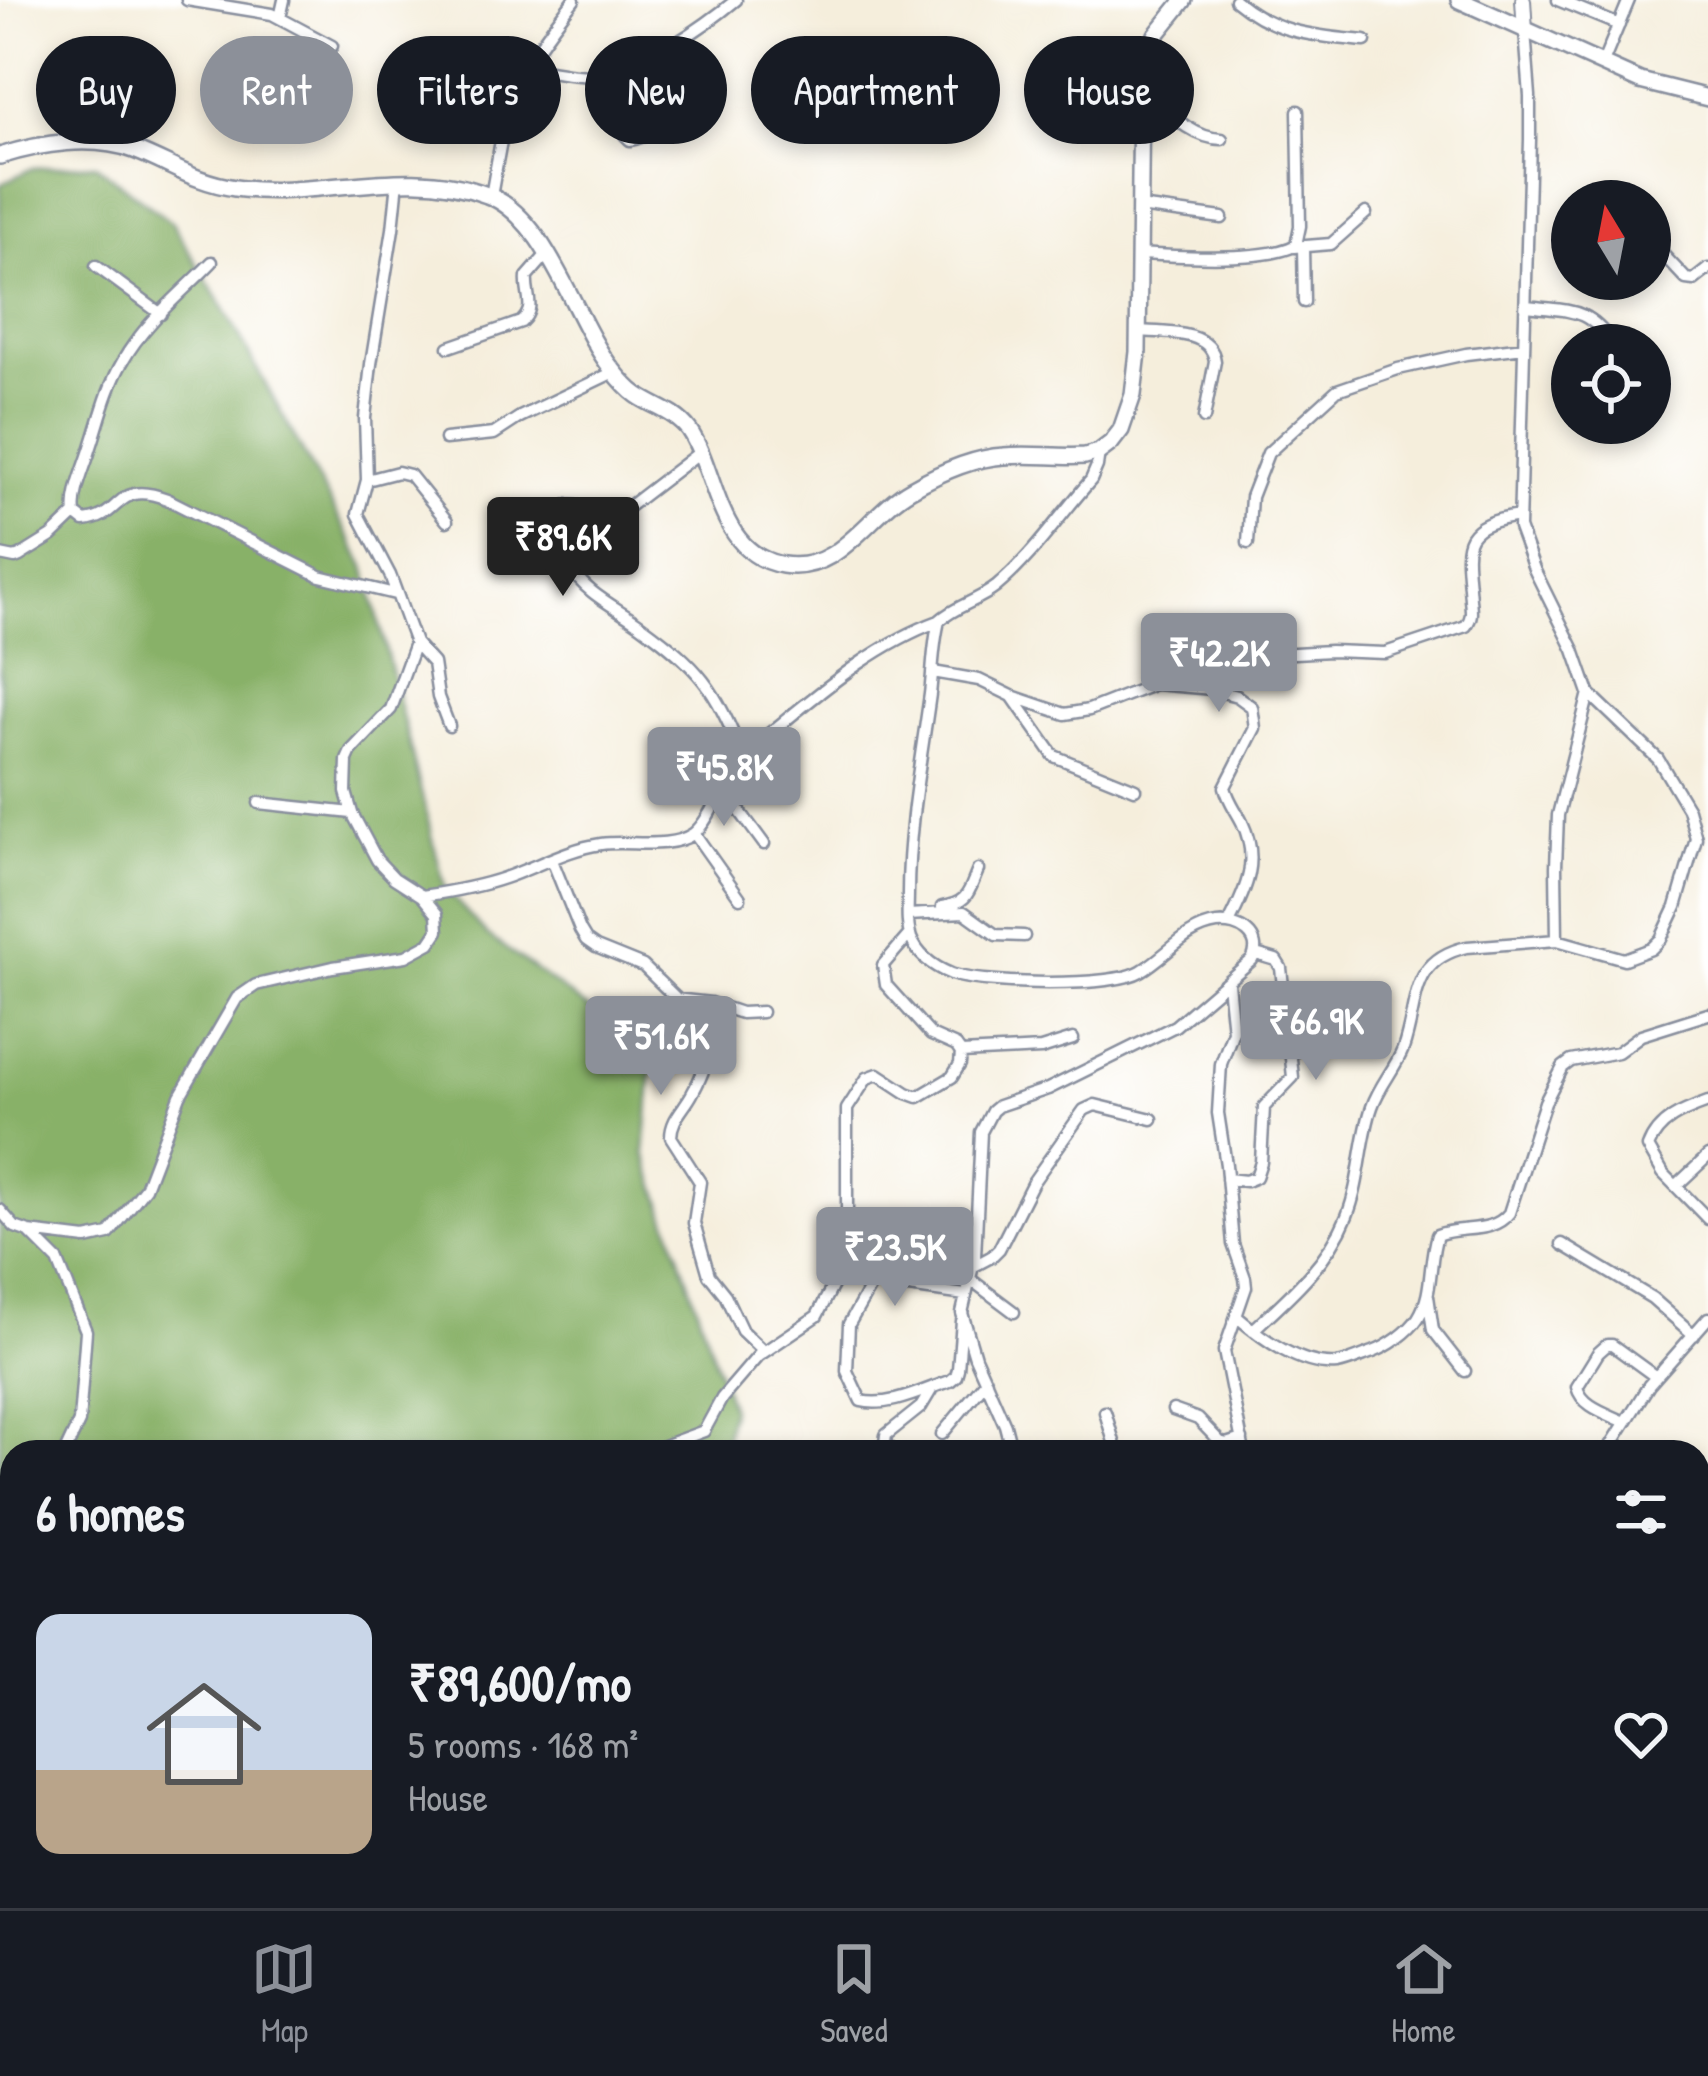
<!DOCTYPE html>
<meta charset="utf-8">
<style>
:root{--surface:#171b24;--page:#20242c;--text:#f1f3f6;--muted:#9ea1a6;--line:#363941;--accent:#8c9099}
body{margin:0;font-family:"Patrick Hand",sans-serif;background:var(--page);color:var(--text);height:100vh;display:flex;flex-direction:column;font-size:45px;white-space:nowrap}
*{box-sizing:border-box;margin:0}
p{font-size:39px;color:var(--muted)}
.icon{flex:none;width:66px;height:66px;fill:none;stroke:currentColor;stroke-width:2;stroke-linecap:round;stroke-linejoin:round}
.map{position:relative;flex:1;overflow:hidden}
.drawer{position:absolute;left:0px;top:1440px;width:1710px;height:468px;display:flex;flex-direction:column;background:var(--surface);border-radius:36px 36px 0 0;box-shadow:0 6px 18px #0003}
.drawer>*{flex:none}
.banner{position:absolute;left:36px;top:36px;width:1638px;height:108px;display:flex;gap:24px}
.needle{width:78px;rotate:350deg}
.fabs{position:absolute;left:1551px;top:180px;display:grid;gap:24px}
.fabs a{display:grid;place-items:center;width:120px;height:120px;border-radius:50%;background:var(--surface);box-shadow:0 6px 18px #0003;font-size:60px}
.price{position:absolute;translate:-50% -102px;padding:0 27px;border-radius:12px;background:var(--accent);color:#fff;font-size:39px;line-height:78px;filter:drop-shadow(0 3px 6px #0008)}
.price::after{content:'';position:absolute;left:50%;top:72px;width:36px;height:27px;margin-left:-18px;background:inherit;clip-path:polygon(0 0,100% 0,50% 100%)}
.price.active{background:#222;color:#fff}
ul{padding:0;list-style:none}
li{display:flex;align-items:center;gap:36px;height:300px;padding:0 36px}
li+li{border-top:3px solid var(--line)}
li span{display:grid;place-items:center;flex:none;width:336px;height:240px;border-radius:24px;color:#555}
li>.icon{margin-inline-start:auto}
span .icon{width:144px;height:144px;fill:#fffc;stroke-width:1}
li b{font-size:51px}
h2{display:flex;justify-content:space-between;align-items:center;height:144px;padding:0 36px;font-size:51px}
.chip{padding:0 42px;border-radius:54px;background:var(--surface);box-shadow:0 6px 18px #0003;font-size:42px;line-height:108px}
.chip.active{background:var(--accent);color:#fff}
.menu{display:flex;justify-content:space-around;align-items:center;height:168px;border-top:3px solid var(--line);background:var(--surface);font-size:33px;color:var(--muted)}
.menu a{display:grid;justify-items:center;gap:6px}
.menu .active{color:var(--accent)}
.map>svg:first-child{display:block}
.forest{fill:#88b168;stroke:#527063;stroke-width:3}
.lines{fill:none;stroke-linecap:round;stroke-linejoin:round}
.minor-casing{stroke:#888e9d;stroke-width:15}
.tertiary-casing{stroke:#888e9d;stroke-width:18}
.secondary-casing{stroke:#888e9d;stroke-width:20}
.minor{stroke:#fff;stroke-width:10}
.tertiary{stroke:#fff;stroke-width:14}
.secondary{stroke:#fff;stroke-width:15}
</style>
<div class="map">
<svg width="1708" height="1908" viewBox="0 0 1708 1908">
<rect width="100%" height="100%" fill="#fff"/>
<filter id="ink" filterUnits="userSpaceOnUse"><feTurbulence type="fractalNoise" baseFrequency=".00833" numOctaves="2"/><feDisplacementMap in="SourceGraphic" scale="24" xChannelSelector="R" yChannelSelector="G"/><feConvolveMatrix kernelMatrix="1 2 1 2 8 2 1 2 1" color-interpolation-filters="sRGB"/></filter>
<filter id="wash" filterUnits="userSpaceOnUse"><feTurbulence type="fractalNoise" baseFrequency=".004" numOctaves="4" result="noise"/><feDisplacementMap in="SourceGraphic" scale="48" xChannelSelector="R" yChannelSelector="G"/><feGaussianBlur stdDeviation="2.7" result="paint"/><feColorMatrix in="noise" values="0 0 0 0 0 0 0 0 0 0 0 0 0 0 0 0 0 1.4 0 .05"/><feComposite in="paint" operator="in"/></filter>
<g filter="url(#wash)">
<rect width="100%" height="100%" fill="#f5eedc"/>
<!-- forest -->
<path class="forest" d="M95,164L172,223L225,310L365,566L445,888L487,935L653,1056L645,1153L731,1409L723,1452H12V1896H946L951,1908H0V185L32,168Z"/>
</g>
<g filter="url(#ink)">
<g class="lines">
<!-- minor casing -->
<g class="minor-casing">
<path id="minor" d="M187,0L272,14L332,46
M1235,0C1276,34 1314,36 1365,41
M1558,0L1619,25
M280,18L284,0
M1602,65L1629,0
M528,67C552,71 579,78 604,75C642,70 706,25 736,0
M610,74L625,135L630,140C657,136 691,106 681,75C678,65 670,56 665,48
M1141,89C1164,108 1191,139 1222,139
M398,181L393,229L371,364L365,418L367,480L358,514L390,575L415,643L391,709L351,751L347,760L346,792L352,813L377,860L394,878L422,896C449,892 478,887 504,878C536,867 567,849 601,844C628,840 669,850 693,834C711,821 726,775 742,755C805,707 863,649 939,621
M491,196C497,165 501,133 510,103C522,67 550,30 574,0
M1139,207L1222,218
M1654,245L1686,279L1694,280L1708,269
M1303,246L1304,302
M1294,247L1331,244L1366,213
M1138,254C1176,256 1266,262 1296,245L1300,226L1298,111
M212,262C182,293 144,323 123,361C107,388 100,420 90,450C84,470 72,494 75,514L84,521C124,517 114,479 167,499L320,576L395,594
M96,266L161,314
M1527,306C1572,312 1585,306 1614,345
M1138,331C1163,333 1211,329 1215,361L1204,418
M449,347L521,322C537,307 525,296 527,277L547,254
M1650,391L1652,394
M445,439L494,434L520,417L614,372
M700,452L584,541L571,553L569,566C587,595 615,606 641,625C700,668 715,688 742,755
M367,480L398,472L410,475L447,521
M535,514L556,517L567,505L622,511
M1248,543L1251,497L1268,453L1337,390L1398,369L1466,354L1524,347
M0,555L15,558L20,556L52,536L75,514
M415,643L433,663L438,697L449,726
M1277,654L1330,651L1385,653L1466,626C1473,616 1471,611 1470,599C1466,546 1456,525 1519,516
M933,672L979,680L1012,696L1054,756L1135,789
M1012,696L1065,714L1089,710L1155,684L1212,689L1237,696L1252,707L1255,728L1225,787C1228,800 1236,810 1242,822C1260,860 1247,888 1229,923
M722,787L764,844
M259,803L352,813
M694,833L740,898
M552,860L580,930L586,940L596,947L643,966L708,1029C714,1048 702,1076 692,1094C684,1109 671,1119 671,1137L700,1182L694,1223L709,1275L725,1295L742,1331L763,1351
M942,907C969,902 968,893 978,870
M908,915L964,912L996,935L1024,936
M1557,940L1556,867L1558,815L1589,693
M1228,983L1233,1031L1221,1064L1218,1113L1226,1165L1233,1244L1245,1278L1246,1287L1224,1351L1244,1452
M675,999L711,1003L741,1013L762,1012
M961,1053L1041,1049L1073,1039
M1708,1102C1683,1111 1658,1120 1648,1147L1663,1173L1708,1219
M1227,1179L1246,1181L1256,1177L1261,1162L1264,1107L1293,1077L1281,968L1276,960L1256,954
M1676,1186L1708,1156
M0,1210L15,1227L29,1232L86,1239L109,1234L145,1188L180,1096L237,998L256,985L333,967L406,956L430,943L438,931L437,914L422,896
M29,1232L58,1261L86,1331L79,1422L65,1452
M1562,1244L1652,1298L1694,1335
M843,1263L894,1285L965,1295
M974,1266L991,1257L999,1249L1033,1182L1084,1110L1095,1105L1152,1119
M875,1278L849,1324L847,1371L861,1401C889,1408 923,1390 950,1381L956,1376L958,1369L962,1321
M970,1279L1014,1312
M1428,1296L1433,1330L1465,1371
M1236,1316C1263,1339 1300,1367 1337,1364C1349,1362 1361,1356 1373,1352C1389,1346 1409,1332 1418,1318C1434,1293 1428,1262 1437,1235C1461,1225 1492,1235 1509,1213L1545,1102L1563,1067L1571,1061L1618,1052L1641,1035L1708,1014
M1253,1330C1289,1297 1328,1263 1347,1216C1361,1181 1360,1142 1372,1107C1379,1086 1395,1069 1403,1049C1419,1004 1408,960 1467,947L1557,940L1624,959L1651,949L1661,939L1676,907L1696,838L1688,809L1658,759L1589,693L1574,650L1534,569L1519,528L1530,140V96L1525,31
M1173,1410L1198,1419L1220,1442L1226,1444L1242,1439
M1105,1412L1117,1452
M1625,1422C1607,1413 1582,1407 1577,1387L1598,1353L1607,1345H1612L1656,1377
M942,1434L986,1381
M647,1452L704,1431L722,1398L758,1356L817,1316L840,1272L843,1263L847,1215V1109L867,1078L878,1074L907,1093L918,1097L952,1077L960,1064L961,1053L956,1046L931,1035L886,985L883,965L910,934
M894,1452L885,1443L886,1435L921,1407L933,1387
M1012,1452L1005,1425L975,1357L962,1313L975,1257L981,1132L992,1111L998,1106L1048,1089L1175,1026L1252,960C1264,937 1239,921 1217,924C1186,928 1167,956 1141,971C1112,988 984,985 951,974C934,967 918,956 911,938C906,924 908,908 908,893C908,826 921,760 930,694C933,670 933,644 939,621C955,606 978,601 996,587C1032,557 1060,515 1091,480L1097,466L1099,452
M1607,1452L1649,1385L1708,1318
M0,1586L12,1569
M1698,1588L1708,1590
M1698,1759L1708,1770
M0,1823L12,1840
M54,1896L63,1908
M592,1896L600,1908
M1244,1896L1249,1908
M1567,1896L1575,1908
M1677,1896L1685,1908
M627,1908L629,1896
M1037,1908L1058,1896"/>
</g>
<!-- tertiary casing -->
<g class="tertiary-casing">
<path id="tertiary" d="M1523,0L1525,31"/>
</g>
<!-- secondary casing -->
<g class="secondary-casing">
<path id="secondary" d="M1459,0L1640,81L1708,98
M0,156C41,143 93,135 134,150C171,164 194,182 235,188C318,200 405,163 487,195C548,217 574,321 612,369C619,378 627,388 637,395C654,407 676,412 689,430C717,471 717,555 783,565C840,574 868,513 911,489C939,473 972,458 1004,456C1031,453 1058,458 1085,456L1099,452L1111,443L1121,430L1133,395L1138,352L1141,89L1148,53L1156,35L1184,0"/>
</g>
<!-- minor -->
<use href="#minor" class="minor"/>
<!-- tertiary -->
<use href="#tertiary" class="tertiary"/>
<!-- secondary -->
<use href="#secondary" class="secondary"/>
</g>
</g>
</svg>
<div class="fabs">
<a><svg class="needle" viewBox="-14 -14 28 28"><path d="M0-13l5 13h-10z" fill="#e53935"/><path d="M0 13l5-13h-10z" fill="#9ea1a6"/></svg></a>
<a><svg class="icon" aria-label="locate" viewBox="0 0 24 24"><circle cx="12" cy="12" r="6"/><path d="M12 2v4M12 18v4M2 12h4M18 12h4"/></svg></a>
</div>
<b class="price active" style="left:563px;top:599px">₹89.6K</b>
<b class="price" style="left:1219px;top:715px">₹42.2K</b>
<b class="price" style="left:724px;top:829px">₹45.8K</b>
<b class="price" style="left:1316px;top:1083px">₹66.9K</b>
<b class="price" style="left:661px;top:1098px">₹51.6K</b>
<b class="price" style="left:895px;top:1309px">₹23.5K</b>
<div class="banner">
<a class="chip">Buy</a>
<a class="chip active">Rent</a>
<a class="chip">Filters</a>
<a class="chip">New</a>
<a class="chip">Apartment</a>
<a class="chip">House</a>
</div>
<section class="drawer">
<h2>6 homes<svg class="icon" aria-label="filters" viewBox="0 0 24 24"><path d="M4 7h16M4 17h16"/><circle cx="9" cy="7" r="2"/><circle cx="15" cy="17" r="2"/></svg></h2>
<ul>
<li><span style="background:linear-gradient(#c9d6e8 65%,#b9a48a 0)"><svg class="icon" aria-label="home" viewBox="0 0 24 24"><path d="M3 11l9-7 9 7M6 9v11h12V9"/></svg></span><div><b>₹89,600/mo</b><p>5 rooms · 168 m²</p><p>House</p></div><svg class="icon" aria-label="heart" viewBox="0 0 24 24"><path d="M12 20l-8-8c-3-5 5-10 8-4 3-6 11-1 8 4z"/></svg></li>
</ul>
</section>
</div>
<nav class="menu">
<a class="active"><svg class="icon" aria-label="map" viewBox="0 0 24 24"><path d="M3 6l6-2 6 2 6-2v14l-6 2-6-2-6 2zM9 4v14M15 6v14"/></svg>Map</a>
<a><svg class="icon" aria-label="saved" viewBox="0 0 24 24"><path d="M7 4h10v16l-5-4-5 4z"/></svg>Saved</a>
<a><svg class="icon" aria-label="home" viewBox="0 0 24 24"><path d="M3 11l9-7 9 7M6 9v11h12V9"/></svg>Home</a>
</nav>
